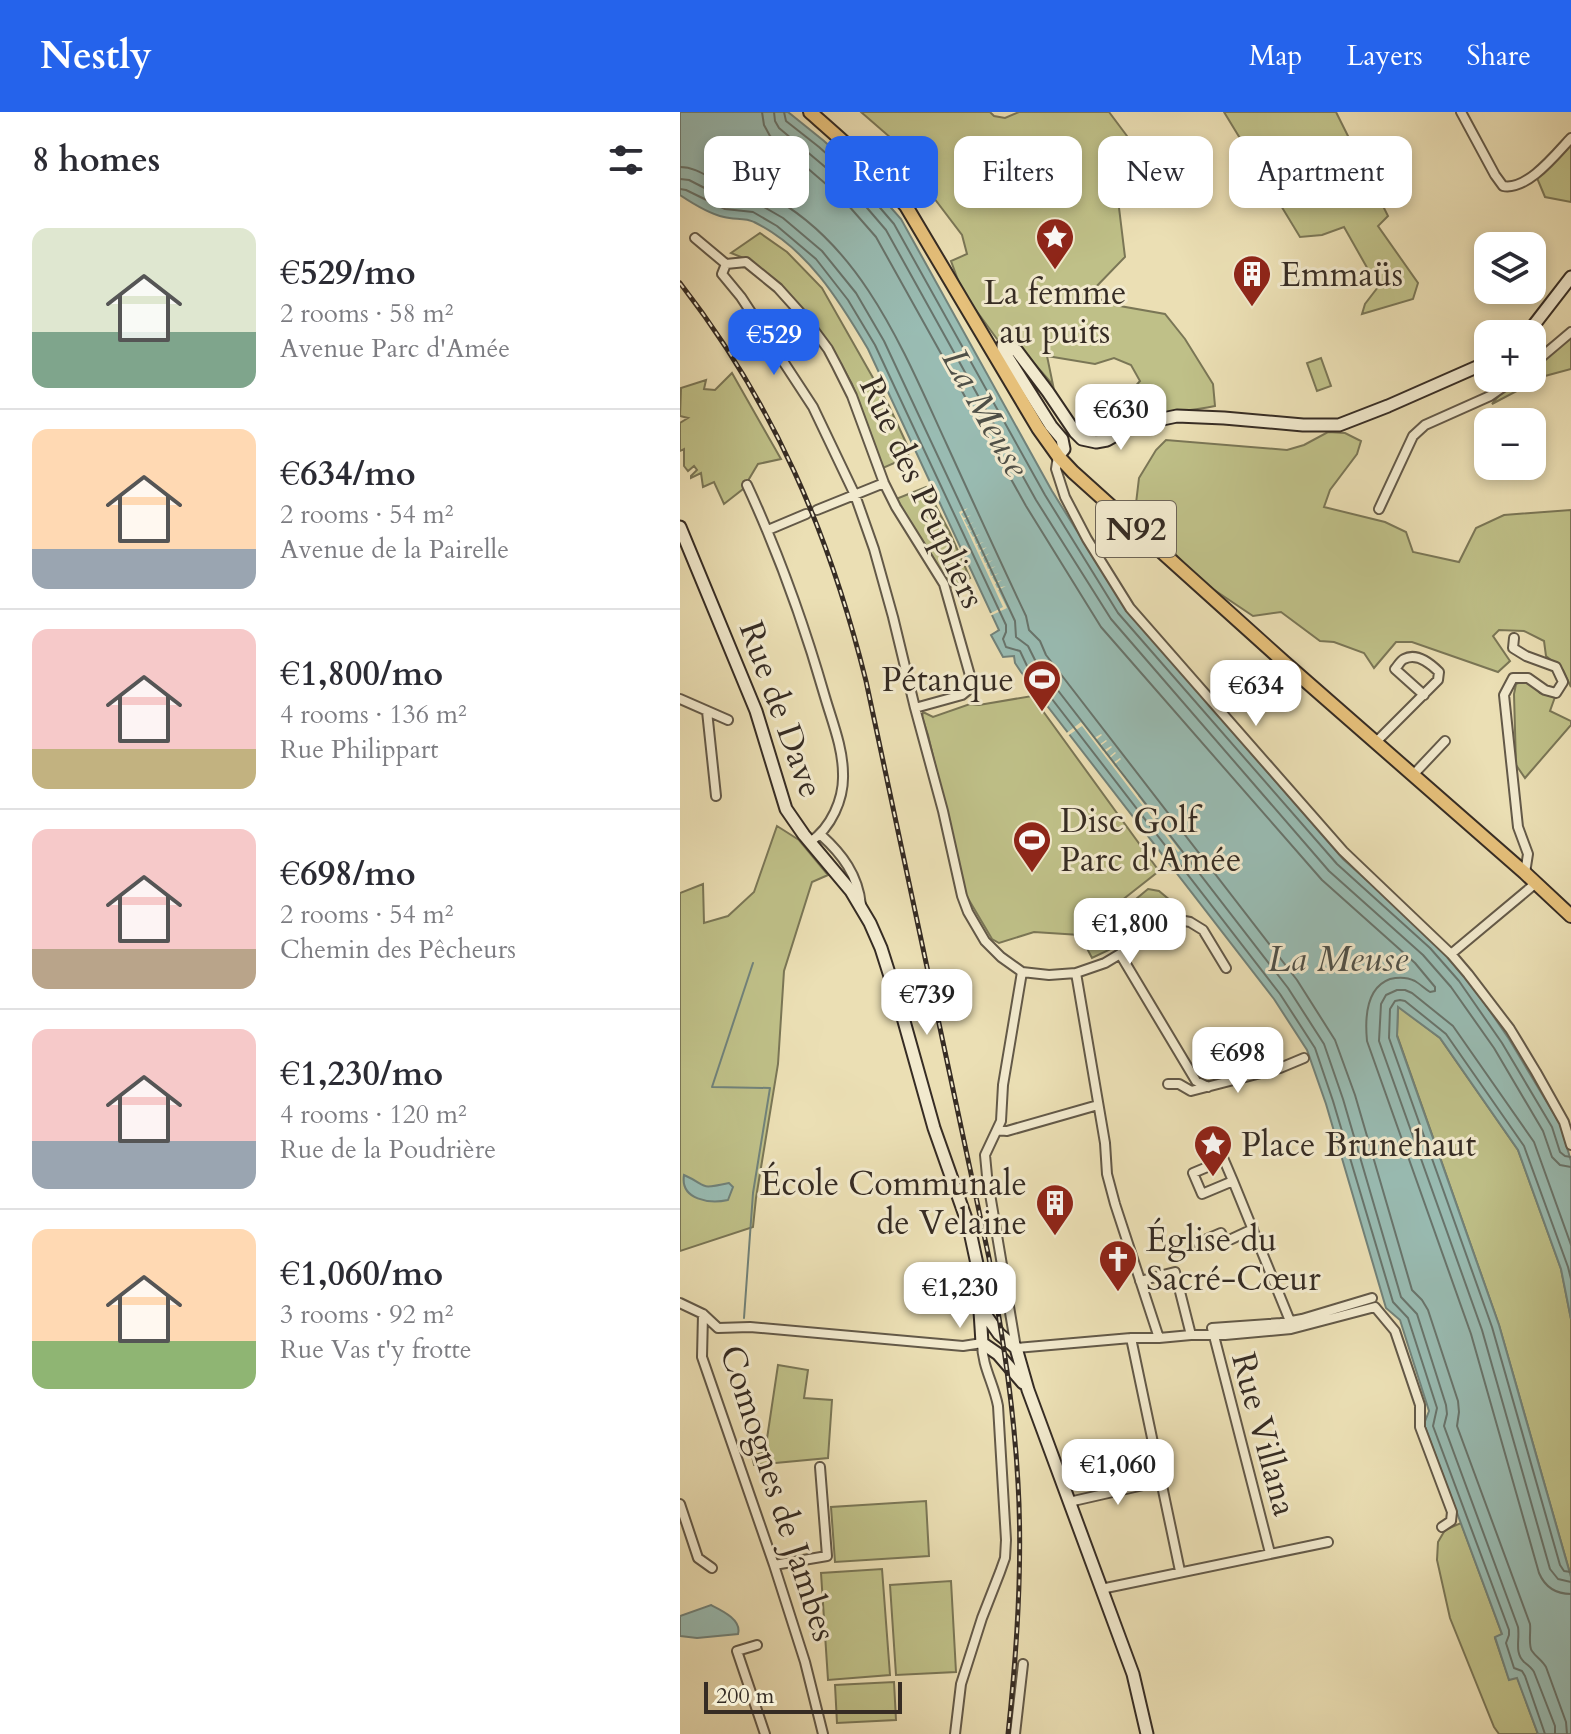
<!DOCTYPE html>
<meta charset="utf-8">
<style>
:root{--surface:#fff;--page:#f7f7f7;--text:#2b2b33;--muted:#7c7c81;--line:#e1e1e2;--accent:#2563eb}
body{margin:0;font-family:Cardo,serif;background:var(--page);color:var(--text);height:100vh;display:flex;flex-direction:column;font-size:30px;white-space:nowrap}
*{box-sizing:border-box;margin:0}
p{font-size:26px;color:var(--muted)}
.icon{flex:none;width:44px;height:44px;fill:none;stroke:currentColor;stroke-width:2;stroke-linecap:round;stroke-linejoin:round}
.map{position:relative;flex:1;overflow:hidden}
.drawer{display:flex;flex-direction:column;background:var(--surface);width:680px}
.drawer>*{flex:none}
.top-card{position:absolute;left:24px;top:24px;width:746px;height:72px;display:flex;gap:16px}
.tools{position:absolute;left:794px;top:120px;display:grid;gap:16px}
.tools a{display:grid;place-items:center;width:72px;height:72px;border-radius:16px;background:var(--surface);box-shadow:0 4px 12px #0003;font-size:40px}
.scale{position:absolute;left:24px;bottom:20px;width:198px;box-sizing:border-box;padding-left:8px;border:4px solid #362c24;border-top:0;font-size:22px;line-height:28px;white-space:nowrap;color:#362c24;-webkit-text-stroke:6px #f2eace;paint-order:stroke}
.price{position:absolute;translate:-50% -68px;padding:0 18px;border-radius:16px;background:#fff;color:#222;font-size:26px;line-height:52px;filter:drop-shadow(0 2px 4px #0008)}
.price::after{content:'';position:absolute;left:50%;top:48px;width:24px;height:18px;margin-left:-12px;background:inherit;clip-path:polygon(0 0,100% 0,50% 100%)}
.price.on{background:var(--accent);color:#fff}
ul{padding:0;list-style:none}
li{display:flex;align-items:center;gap:24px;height:200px;padding:0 32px}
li+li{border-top:2px solid var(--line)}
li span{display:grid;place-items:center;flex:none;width:224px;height:160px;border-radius:16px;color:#555}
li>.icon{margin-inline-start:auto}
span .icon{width:96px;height:96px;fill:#fffc;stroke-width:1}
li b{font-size:34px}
h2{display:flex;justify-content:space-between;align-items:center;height:96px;padding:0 32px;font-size:34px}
.pill{padding:0 28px;border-radius:16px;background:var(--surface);box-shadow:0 4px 12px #0003;font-size:28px;line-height:72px}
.pill.on{background:var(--accent);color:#fff}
header{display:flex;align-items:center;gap:48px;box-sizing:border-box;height:112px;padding:0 40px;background:var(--accent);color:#fff}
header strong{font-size:38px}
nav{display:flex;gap:44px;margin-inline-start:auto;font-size:28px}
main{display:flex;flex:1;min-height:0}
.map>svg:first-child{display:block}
.green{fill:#bfc088;stroke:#7a7656;stroke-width:2}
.water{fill:#99bcb3;stroke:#71827a;stroke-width:2}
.pier{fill:#ebdfb4}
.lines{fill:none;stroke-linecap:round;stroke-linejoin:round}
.shore{stroke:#68746c;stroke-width:2}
.stream{stroke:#71827a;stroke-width:2}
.street-casing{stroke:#635948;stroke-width:12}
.secondary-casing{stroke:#362c24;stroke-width:15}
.primary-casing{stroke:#362c24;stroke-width:16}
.street{stroke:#f2eace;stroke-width:8}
.secondary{stroke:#f2eace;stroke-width:11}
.primary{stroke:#e6c07a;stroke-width:12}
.rail-casing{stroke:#362c24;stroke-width:5}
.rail{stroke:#f2eace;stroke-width:2;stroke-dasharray:6;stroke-linecap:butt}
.labels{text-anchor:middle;stroke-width:6;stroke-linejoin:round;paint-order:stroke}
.shield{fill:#f2eace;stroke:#6e6557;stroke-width:2}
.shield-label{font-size:32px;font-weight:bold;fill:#362c24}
.poi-label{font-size:34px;fill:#362c24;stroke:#f2eace;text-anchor:start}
.street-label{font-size:34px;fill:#362c24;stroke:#f2eace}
.water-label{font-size:36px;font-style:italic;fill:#4f5048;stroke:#f2eace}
</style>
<header>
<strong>Nestly</strong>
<nav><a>Map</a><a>Layers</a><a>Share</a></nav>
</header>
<main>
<section class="drawer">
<h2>8 homes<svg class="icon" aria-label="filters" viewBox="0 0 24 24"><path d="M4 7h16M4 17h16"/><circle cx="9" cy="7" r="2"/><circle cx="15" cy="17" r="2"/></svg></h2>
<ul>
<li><span style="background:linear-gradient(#dfe7d0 65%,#7fa58c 0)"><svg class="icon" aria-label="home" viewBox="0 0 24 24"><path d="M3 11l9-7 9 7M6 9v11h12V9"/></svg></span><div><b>€529/mo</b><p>2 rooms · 58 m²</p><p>Avenue Parc d'Amée</p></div></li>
<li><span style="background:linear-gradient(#ffd9b3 75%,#9aa5b1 0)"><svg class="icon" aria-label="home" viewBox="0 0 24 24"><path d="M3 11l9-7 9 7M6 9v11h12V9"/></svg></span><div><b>€634/mo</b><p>2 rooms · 54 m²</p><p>Avenue de la Pairelle</p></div></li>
<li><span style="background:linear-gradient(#f6c9c9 75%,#c2b280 0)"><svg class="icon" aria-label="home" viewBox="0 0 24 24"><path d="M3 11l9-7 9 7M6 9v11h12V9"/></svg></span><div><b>€1,800/mo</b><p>4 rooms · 136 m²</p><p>Rue Philippart</p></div></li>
<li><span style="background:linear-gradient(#f6c9c9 75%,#b9a48a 0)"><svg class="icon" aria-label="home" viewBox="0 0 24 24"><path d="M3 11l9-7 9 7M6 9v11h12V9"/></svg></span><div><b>€698/mo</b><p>2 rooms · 54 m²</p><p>Chemin des Pêcheurs</p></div></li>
<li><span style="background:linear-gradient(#f6c9c9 70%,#9aa5b1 0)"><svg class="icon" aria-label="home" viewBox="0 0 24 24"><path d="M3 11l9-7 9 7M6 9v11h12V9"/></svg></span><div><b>€1,230/mo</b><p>4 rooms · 120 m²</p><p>Rue de la Poudrière</p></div></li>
<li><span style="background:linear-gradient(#ffd9b3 70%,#8fb573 0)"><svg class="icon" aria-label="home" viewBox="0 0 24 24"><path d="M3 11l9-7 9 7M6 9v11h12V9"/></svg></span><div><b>€1,060/mo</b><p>3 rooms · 92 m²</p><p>Rue Vas t'y frotte</p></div></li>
</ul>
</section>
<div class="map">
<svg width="891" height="1622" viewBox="0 0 891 1622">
<rect width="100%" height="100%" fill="#ebdfb4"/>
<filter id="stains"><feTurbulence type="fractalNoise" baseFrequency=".0025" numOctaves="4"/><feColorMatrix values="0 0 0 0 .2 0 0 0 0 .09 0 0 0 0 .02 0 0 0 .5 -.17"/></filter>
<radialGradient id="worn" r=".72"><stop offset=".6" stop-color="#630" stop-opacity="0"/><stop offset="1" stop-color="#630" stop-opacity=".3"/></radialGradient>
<!-- green -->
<path class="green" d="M181,0H310L314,4L325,6L339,0H429L447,24V51L436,71L445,145L414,177L423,191L485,202L505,227L533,272L535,294C505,300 474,301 444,308L437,295L460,269L451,253L434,246L415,252L367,244L373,273L341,236L317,227L282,179L271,149L287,142L282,123L254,86L234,46Z
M544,0H656L708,104L698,114L738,171L733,187L682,202L685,192L698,175L664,115L642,123L620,125Z
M891,33V90L865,85L857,66Z
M80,121L107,140L142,176L209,294L229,337L228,345L203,356L172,272L148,229L98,172L66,147L51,141Z
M891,217V257L865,264L812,292L833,266H852V247L861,238Z
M641,246L651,274L637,279L627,251Z
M52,261L101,347L78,352L63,377L44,392L34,370L23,375L21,361L11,366V364L17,358L14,354L8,359L4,354V337L0,339V311L8,306L0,304L1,276L26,268L24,277L35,278Z
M648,320L665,321L681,329L677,342L650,378L644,395L705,410L726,420L733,440L779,450L796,416L824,403L891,398V575L883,558L866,544L864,529L844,519L819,518L813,524L830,549L818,560L732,530H716L694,556L684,541L654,530L640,529L601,500L573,504L521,469L455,400L459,366L476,338L486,328L607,338L624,333Z
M246,375L270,421L290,466L270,475L216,387Z
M843,569L850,571L860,581L875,585L870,599L891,609V613L845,666L836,653L834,582L836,572Z
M352,584L479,759L441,789L456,815L435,835L412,846L400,823L354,820L319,831L312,827L286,783L248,623L242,605L243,600L253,605L290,592L299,593Z
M97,714L119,728L148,763L132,770L104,859L98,952L76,1086L73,1115L0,1139V781L23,772L24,811L48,804L74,780Z
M468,777L479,779L497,794L490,803L479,796L465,812L450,792Z
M718,894L760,926L838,1038L881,1157L891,1207V1465L819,1213L717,923Z
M98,1253L128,1258L124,1286L152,1288L148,1346L74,1353L72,1344L85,1340Z
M246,1389L249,1444L155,1450L151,1395Z
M781,1411L822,1522L815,1526L829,1567L837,1565L858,1622H819L814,1615L770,1506L757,1448L758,1430L765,1418Z
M202,1457L210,1563L148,1568L141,1461Z
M271,1469L276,1560L216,1563L210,1473Z
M214,1570L216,1608L157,1611L155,1573Z"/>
<!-- water -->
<path class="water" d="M0,0H108L144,29L183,64L221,107L372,379L445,496L663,747L756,830L786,864L829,927L880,1012L891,1049V1207L881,1157L838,1038L760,926L718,895L717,924L819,1213L891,1465V1622H858L837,1566L829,1568L815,1525L822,1522L744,1312L749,1299L720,1208L706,1196L646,992L627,938L594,887L341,560L335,551L334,544L323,545L311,523L319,518L188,237C159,188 127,136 74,110C65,105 54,108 44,105C30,102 12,91 0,83Z
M4,1063C29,1074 17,1078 49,1071L53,1075L48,1088C30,1092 0,1088 4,1063Z
M31,1493C43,1499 62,1508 58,1522L17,1526L0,1524V1504Z"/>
<!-- pier -->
<path class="pier" d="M288,396L281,402L284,406L291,403L284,408L287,413L294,410L287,414L290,419L297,415L290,420L293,425L300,422L294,426L296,432L304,430L297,433L299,438L307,435L300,440L302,445L310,441L303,446L305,451L313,448L306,452L308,457L316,454L309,458L311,464L319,461L312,465L315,470L322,468L315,472L317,476L326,474L318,478L327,496L310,504L309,502L323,495L279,400Z
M401,610L414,626L421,622L422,623L416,628L419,633L426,628L427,629L420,634L423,639L431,634L432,635L425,641L429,645L435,640L436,641L430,646L433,651L440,646L441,647L434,653L436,655L438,654L445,664L444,665H446L459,682L458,684L500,739L498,740L402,614L386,625L384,623Z"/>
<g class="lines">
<!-- shore -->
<path class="shore" d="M82,0L84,13L90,24L161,85L196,125L346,394L421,515L642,768L735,851L755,875V879L750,880C745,877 740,872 735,869C727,865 718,865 710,867C685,876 685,908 687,929L791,1222L859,1461C865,1475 875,1482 891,1482
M94,0L95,9L99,16L170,76L206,118L356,388L431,507L649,759L743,843L771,875L814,936L863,1019L872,1045L880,1053L891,1055
M104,0L106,9L139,35L177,69L214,112L365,383L438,501L657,752L750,836L779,869L822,931L872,1015L880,1040L885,1044L891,1045
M0,55C19,55 33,70 50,75C62,79 74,76 86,82C182,131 224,240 267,333C293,390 319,447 346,504L349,518L360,529L366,543L617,868L655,928L675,983L732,1178L742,1188L748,1198L778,1289L779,1300L777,1314L850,1512C851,1520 848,1534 852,1539C856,1545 862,1548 866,1555L886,1610L887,1622
M0,67L9,68L48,88L77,91L103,106L142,139L176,181L204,229L335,509L336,525L348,534L356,550L608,876L644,932L663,987L721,1185L737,1202L766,1293L767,1302L764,1314L838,1515C840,1528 834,1540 844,1550C848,1553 852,1556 854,1560L875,1614V1622
M0,77L6,78L45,97L73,100L97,114L136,147L168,188L195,233L326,513V520L323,527L326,535L340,539L348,556L600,882L635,936L653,989L713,1190L728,1206L757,1296L753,1314L829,1518V1523L826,1531L834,1556L842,1559L845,1564L865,1622
M891,1133L854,1030L773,914L732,881L725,878H717L706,883L701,892L699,929L802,1218L870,1457L878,1467L891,1470
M891,1167L888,1155L844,1034L766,922L725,889L720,888L715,889L710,897L709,926L812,1215L880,1453L884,1459L891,1460"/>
<!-- stream -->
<path class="stream" d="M64,1206L73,1081L90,976L32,975L73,851"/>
<!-- street casing -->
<g class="street-casing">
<path id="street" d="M781,0L815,63L823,74C847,79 876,42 891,26
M15,126L46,152
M46,152L42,162L61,185L133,295L175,383L194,437L213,505L235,596L263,699L282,784L288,800L305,829L321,845L342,860L369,863L396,861L425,851L440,842L458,823L474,810L494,807L510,810L523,818L546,856
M46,152L66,150L98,176L125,206L148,237L157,254L172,284L204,371L216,395L264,472L293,574L282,583L235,596
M852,253L891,220
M378,344L376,357L385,385L407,427L450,496L663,739L771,842L788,862L830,917L856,960L884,1010L891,1033
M67,373C99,442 124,512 145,585C152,609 163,636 163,662C164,687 151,716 130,730
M699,397L733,324L745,313L810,284L836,266
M137,398L204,371
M88,418L126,402
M834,526L833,536L846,544L876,555L883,570L876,581L865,578L848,566H833L824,583L838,715L848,742L845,761
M0,587L48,608
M27,599L36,684
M696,630L758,568L759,560C751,552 737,540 724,547C720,549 718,554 715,557L744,583
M733,663L765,629
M141,723C162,742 178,763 181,793
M440,842L516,969L528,975
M771,842L856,771
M342,860L323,973L321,1009L305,1043L307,1064L336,1236L451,1226H479L511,1223H545L611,1217L695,1195L715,1219L740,1293V1315L772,1400L771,1409L762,1415
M396,861L425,1031L427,1062L435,1092L479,1226
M488,972H499L511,979L600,956L624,946
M317,1018L327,1019L418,993
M542,1022L545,1028L538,1032L544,1048
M553,1069L522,1082L513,1061L544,1048L553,1069L610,1209L611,1212
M518,1131L541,1121L545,1130L573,1117
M460,1169L495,1160L511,1223
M0,1191L23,1202L38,1216L70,1215L283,1234L302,1231C302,1254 314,1272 318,1294L326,1428L325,1446L320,1460L302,1506L281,1572L275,1622
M23,1202L22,1245L94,1453L125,1550L143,1622
M451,1226L500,1459
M389,1390L481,1369
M0,1392L18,1446L32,1456
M590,1441L532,1216L601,1211L622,1207L692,1186
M94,1453L147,1444L140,1355
M421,1477L648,1430
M77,1533L57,1539L85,1622
M335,1622L343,1552"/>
</g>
<!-- secondary casing -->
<g class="secondary-casing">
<path id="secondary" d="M847,222L891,165
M378,344L384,337L382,327L371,314L323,238V233L326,232L337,239L368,280L395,320L402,327L416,330L427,328L454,313L497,304L544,306L623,313H659L708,294L808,250
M0,415L76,599L106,697L124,723L171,779L190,811L201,836L222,902L254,1016L289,1115L297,1152L302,1231
M300,1195L319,1222L336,1236L348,1278L453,1562L467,1622
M302,1231L318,1242L343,1271"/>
</g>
<!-- primary casing -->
<g class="primary-casing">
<path id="primary" d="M130,0C164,30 197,58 226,94L358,316L378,344L393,360L604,550L845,761L891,804"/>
</g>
<!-- street -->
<use href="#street" class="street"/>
<!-- secondary -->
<use href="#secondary" class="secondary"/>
<!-- primary -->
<use href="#primary" class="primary"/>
<!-- rail casing -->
<g class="rail-casing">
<path id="rail" d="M0,171C94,292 149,421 186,569L309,1146C322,1221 334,1295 338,1371C343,1455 337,1539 328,1622"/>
</g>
<!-- rail -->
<use href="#rail" class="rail"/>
</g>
<!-- icons -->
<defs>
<g id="sight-pin" transform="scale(2)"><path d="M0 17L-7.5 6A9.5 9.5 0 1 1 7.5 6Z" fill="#8f2418" stroke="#f2eace"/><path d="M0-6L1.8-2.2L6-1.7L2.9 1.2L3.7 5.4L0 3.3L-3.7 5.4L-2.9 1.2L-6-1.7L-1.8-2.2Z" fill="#fff"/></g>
<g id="building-pin" transform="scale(2)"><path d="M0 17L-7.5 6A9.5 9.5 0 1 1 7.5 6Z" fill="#8f2418" stroke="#f2eace"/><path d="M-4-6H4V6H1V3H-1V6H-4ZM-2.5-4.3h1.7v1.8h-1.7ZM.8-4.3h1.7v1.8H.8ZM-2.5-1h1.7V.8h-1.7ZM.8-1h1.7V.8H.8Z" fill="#fff"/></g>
<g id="stadium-pin" transform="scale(2)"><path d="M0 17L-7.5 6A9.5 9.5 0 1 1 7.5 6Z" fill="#8f2418" stroke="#f2eace"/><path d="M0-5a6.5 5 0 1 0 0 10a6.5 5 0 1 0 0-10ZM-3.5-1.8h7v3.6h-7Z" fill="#fff"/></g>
<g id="church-pin" transform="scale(2)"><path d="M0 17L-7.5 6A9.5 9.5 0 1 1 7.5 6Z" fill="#8f2418" stroke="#f2eace"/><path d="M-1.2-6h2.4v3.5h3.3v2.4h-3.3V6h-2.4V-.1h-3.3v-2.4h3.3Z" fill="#fff"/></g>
</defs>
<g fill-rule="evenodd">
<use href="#sight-pin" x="375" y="125"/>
<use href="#building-pin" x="572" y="162"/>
<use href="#stadium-pin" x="362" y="567"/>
<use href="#stadium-pin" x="352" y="728"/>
<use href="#sight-pin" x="533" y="1032"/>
<use href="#building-pin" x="375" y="1091"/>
<use href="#church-pin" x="438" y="1147"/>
</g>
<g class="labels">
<!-- shield labels -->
<rect class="shield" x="416" y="389" width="80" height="56" rx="6"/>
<g class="shield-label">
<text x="456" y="428">N92</text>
</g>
<!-- poi labels -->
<g class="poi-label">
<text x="600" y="174">Emmaüs</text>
<text x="375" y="192" text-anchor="middle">La femme<tspan x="375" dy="39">au puits</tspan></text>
<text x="334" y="579" text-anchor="end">Pétanque</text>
<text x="380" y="720">Disc Golf<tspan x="380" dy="39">Parc d'Amée</tspan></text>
<text x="561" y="1044">Place Brunehaut</text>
<text x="347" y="1083" text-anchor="end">École Communale<tspan x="347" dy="39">de Velaine</tspan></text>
<text x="466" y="1139">Église du<tspan x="466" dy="39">Sacré-Cœur</tspan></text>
</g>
<!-- street labels -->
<g class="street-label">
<text transform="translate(243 380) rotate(65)" y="12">Rue des Peupliers</text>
<text transform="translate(102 597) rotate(70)" y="12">Rue de Dave</text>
<text transform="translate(585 1322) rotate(75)" y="12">Rue Villana</text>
<text transform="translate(99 1381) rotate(72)" y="12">Comognes de Jambes</text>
</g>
<!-- water labels -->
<g class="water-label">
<text transform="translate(307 300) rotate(61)" y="13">La Meuse</text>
<text x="658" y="859">La Meuse</text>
</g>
</g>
<rect width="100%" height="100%" filter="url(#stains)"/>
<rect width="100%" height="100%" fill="url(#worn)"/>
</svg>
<div class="tools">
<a><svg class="icon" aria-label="layers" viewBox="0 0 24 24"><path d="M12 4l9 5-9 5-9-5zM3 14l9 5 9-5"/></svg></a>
<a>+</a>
<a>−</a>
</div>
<div class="scale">200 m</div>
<b class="price on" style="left:94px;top:265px">€529</b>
<b class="price" style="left:441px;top:340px">€630</b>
<b class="price" style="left:576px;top:616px">€634</b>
<b class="price" style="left:450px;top:854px">€1,800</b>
<b class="price" style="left:247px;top:925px">€739</b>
<b class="price" style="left:558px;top:983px">€698</b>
<b class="price" style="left:280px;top:1218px">€1,230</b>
<b class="price" style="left:438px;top:1395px">€1,060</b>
<div class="top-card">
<a class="pill">Buy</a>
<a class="pill on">Rent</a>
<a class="pill">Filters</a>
<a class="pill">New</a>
<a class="pill">Apartment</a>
</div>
</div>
</main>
